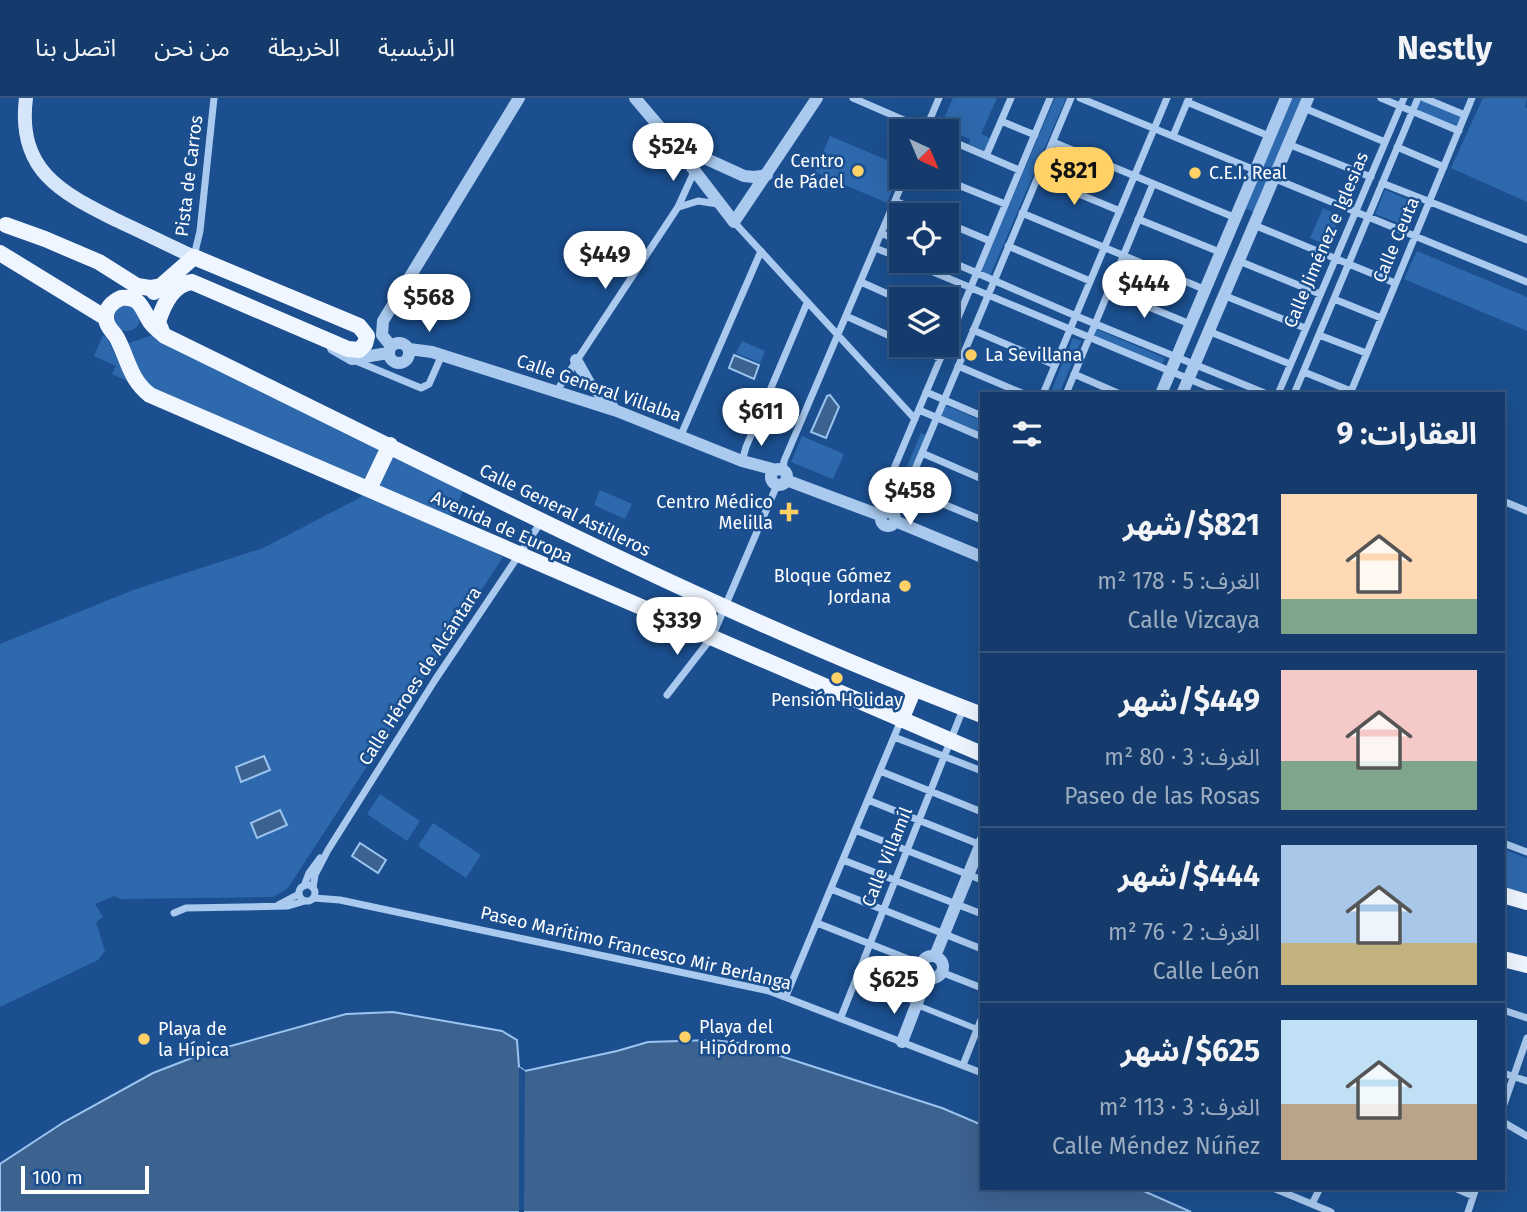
<!DOCTYPE html>
<html lang="ar">
<meta charset="utf-8">
<style>
:root{--surface:#143b6b;--page:#214673;--text:#f1f3f6;--muted:#9dadc1;--line:#33557e;--accent:#ffd166}
body{margin:0;font-family:"Fira Sans","Noto Sans Arabic",sans-serif;background:var(--page);color:var(--text);direction:rtl;height:100vh;display:flex;flex-direction:column;font-size:26px;white-space:nowrap}
*{box-sizing:border-box;margin:0}
p{font-size:23px;color:var(--muted)}
.icon{flex:none;width:38px;height:38px;fill:none;stroke:currentColor;stroke-width:2;stroke-linecap:round;stroke-linejoin:round}
.map{position:relative;flex:1;overflow:hidden;direction:ltr}
.sheet{position:absolute;left:980px;top:294px;width:525px;height:798px;display:flex;flex-direction:column;background:var(--surface);border-radius:0px;box-shadow:0 7px 28px #0002,0 0 0 2px var(--line);direction:rtl}
.sheet>*{flex:none}
.needle{width:46px;rotate:136deg}
.tools{position:absolute;left:889px;top:21px;display:grid;gap:14px}
.tools a{display:grid;place-items:center;width:70px;height:70px;border-radius:0px;background:var(--surface);box-shadow:0 7px 28px #0002,0 0 0 2px var(--line);font-size:35px}
.scale{position:absolute;left:21px;bottom:18px;width:128px;box-sizing:border-box;padding-left:7px;border:4px solid #fff;border-top:0;font-size:19px;line-height:24px;white-space:nowrap;color:#fff;-webkit-text-stroke:5px #1b4f8f;paint-order:stroke}
.price{position:absolute;translate:-50% -60px;padding:0 16px;border-radius:24px;background:#fff;color:#222;font-size:23px;line-height:46px;filter:drop-shadow(0 2px 4px #0008)}
.price::after{content:'';position:absolute;left:50%;top:42px;width:21px;height:16px;margin-left:-10px;background:inherit;clip-path:polygon(0 0,100% 0,50% 100%)}
.price.selected{background:var(--accent);color:#111}
ul{padding:0;list-style:none}
li{display:flex;align-items:center;gap:21px;height:175px;padding:0 28px}
li+li{border-top:2px solid var(--line)}
li span{display:grid;place-items:center;flex:none;width:196px;height:140px;border-radius:0px;color:#555}
li>.icon{margin-inline-start:auto}
span .icon{width:84px;height:84px;fill:#fffc;stroke-width:1}
li b{font-size:30px}
h2{display:flex;justify-content:space-between;align-items:center;height:84px;padding:0 28px;font-size:30px}
header{display:flex;align-items:center;gap:42px;box-sizing:border-box;height:98px;padding:0 35px;background:var(--surface);border-bottom:2px solid var(--line)}
header strong{font-size:33px}
nav{display:flex;gap:38px;margin-inline-start:auto;font-size:24px}
.map>svg:first-child{display:block}
.green{fill:#2e69ad}
.water{fill:#3c6290;stroke:#9cc4f0;stroke-width:2}
.pier{fill:#1b4f8f}
.lines{fill:none;stroke-linecap:round;stroke-linejoin:round}
.pedestrian{stroke:#a9c9ee;stroke-width:6}
.minor{stroke:#a9c9ee;stroke-width:7}
.tertiary{stroke:#a9c9ee;stroke-width:12}
.secondary{stroke:#d6e6fa;stroke-width:14}
.primary{stroke:#f0f6ff;stroke-width:16}
.poi-dot{fill:#ffd166;stroke:#1b4f8f;stroke-width:2.5}
.labels{text-anchor:middle;stroke-width:5;stroke-linejoin:round;paint-order:stroke}
.poi-label{font-size:18px;fill:#fff;stroke:#1b4f8f;text-anchor:start}
.street-label{font-size:18px;fill:#fff;stroke:#1b4f8f}
</style>
<header>
<strong>Nestly</strong>
<nav><a>الرئيسية</a><a>الخريطة</a><a>من نحن</a><a>اتصل بنا</a></nav>
</header>
<div class="map">
<svg width="1527" height="1114" viewBox="0 0 1527 1114">
<rect width="100%" height="100%" fill="#1b4f8f"/>
<!-- green -->
<path class="green" d="M953,0H997L981,36L990,40L985,53L969,46L970,41L946,32H934L939,18L944,20Z
M1055,0H1066L990,178L981,173Z
M1290,0H1306L1256,115L1244,110Z
M1483,0H1527L1525,9L1527,10V104L1451,70Z
M1421,1L1463,19L1458,31L1416,13Z
M830,38L901,68L887,105L815,74Z
M1385,92L1409,102L1399,125L1375,116Z
M1323,110L1340,118L1327,147L1310,140Z
M1417,153L1527,199V233L1404,181Z
M114 220a13 13 0 1 1 26 0a13 13 0 1 1-26 0Z
M1096,231L1165,260L1162,266L1093,238Z
M103,237L107,239L127,283L112,276L116,268L94,258Z
M153,237L383,348L365,384L148,290L126,246Z
M1073,240L1081,243L1059,296H1050Z
M742,243L765,253L760,265L736,255Z
M945,307L982,323V335L941,318Z
M921,335L927,337L897,410L891,407Z
M802,338L844,356L833,381L791,364Z
M392,352L464,391L449,423L375,388Z
M600,392L632,406L625,421L594,407Z
M363,398L461,438L503,459L288,790L273,799L121,801L114,798L95,806L103,819L96,824L105,853L98,862L0,909V546L133,492L263,450Z
M380,696L420,723L407,743L367,716Z
M433,725L481,757L466,780L418,748Z
M1503,751L1527,760V795L1503,790Z"/>
<!-- water -->
<path class="water" d="M734,257L759,267L754,281L729,270Z
M830,297L839,309L826,340L811,334L827,298Z
M264,658L270,672L241,684L236,669Z
M280,712L287,727L257,740L251,725Z
M360,745L386,762L378,775L352,758Z
M393,914L502,933L517,942L519,969L525,973L617,953L648,944L712,942L740,945L942,1010L982,1027V1090H1137L1191,1114H0V1066L64,1024L153,975L202,956L346,916Z"/>
<!-- pier -->
<path class="pier" d="M519,969L525,973L524,1114H519Z"/>
<g class="lines">
<!-- pedestrian -->
<path class="pedestrian" d="M917,907L977,931"/>
<!-- minor -->
<path class="minor" d="M853,0L929,33
M1080,0L1255,72
M1381,0L1459,33
M1424,0L1465,17
M1187,4L1269,38
M1304,10L1385,44
M1001,23L1035,37
M925,33L939,0
M1173,38L1189,0
M947,41L1019,72
M1053,44L1236,120
M1288,46L1371,79
M1397,49L1444,69
M986,58L1011,0
M938,79L1005,106
M1038,79L1120,113
M1273,80L1527,184
M1382,85L1527,142
M895,103L928,117
M679,109L698,103L718,106
M1022,115L1206,192
M1138,121L1222,155
M734,124L915,321
M947,125L990,143
M1254,127L1395,185
M881,135L901,144
M1008,148L1090,183
M875,150L901,160
M194,158L200,133L214,0
M947,162L1076,218L1267,296
M907,163L1225,296
M1239,163L1320,196
M861,184L901,202
M1108,192L1190,226
M1223,197L1305,230
M1334,201L1381,220
M846,218L901,243
M973,232L1055,267
M1208,233L1290,266
M1319,237L1366,255
M947,246L1050,0
M910,247L940,260
M356,263L421,290L429,286L441,259
M958,268L1024,296
M1304,274L1351,293
M1074,276L1120,296
M556,294L678,109L694,74
M926,294L982,318
M1043,296L1167,0
M1066,296L1153,86
M1278,296L1404,0
M1294,296L1418,0
M1350,296L1472,0
M919,312L982,339
M681,337L761,153
M922,355L982,381
M742,363L746,349L807,205
M783,372L784,363L905,79
M907,391L982,422
M1503,403L1527,413
M884,415L879,406L946,247
M895,419L1071,0
M667,597L712,539L777,387
M894,639L982,673
M880,673L982,714
M868,702L981,747
M855,732L982,782
M1503,745L1527,754
M843,762L982,816
M299 795a8 8 0 1 1 16 0a8 8 0 1 1-16 0Z
M304,788L309,775L320,760
M313,790L315,777L328,752L435,582L541,424
M831,791L982,851
M314,800L340,802L769,893L982,975
M278,807L299,796
M174,815L186,810L288,808L305,803
M817,825L921,866
M941,874L982,890
M857,879L917,904
M786,898L901,622
M1503,912L1527,920
M841,919L963,611
M963,967L982,919
M1503,975L1527,983
M1503,1009L1527,940
M1503,1024L1527,1038
M1273,1090L1331,1114
M1455,1090L1473,1098
M1312,1106L1320,1090
M1468,1114L1476,1090"/>
<!-- tertiary -->
<path class="tertiary" d="M635,0L674,46L734,124L817,0
M676,47L744,78L754,79L767,77
M389 255a10 10 0 1 1 20 0a10 10 0 1 1-20 0Z
M391,248L382,237L383,223L519,0
M333,250L352,261L388,255
M409,251L432,254L617,313L742,363L776,372
M576,262L589,285L612,308
M1161,296L1286,0
M1182,296L1308,0
M771 379a8 8 0 1 1 16 0a8 8 0 1 1-16 0Z
M786,382L882,418
M881 421a7 7 0 1 1 14 0a7 7 0 1 1-14 0Z
M895,423L982,459
M935,858L982,743
M921 869a11 11 0 1 1 22 0a11 11 0 1 1-22 0Z
M902,944L927,879"/>
<!-- secondary -->
<path class="secondary" d="M26,0C17,72 60,94 116,122C142,134 168,147 194,159"/>
<!-- primary -->
<path class="primary" d="M6,127L45,141L99,164L137,188L150,190L161,188
M0,155L106,220
M154,194L194,159
M163,236L158,224C163,208 173,186 192,184L348,251L359,252L365,246L367,238L359,228L194,159
M369,391L390,347
M982,617C701,510 435,369 165,238C159,233 152,228 149,222C141,208 139,198 121,200C112,204 105,211 106,221C107,230 113,233 117,240C128,261 130,282 150,297L982,656
M901,622L914,591
M1503,797L1527,804
M1503,861L1527,867"/>
</g>
<!-- markers -->
<g class="poi-dot">
<circle cx="858" cy="73" r="7"/>
<circle cx="1195" cy="75" r="7"/>
<circle cx="971" cy="257" r="7"/>
<path d="M785.5 403.5h7v7h7v7h-7v7h-7v-7h-7v-7h7z"/>
<circle cx="905" cy="488" r="7"/>
<circle cx="837" cy="580" r="7"/>
<circle cx="685" cy="939" r="7"/>
<circle cx="144" cy="941" r="7"/>
</g>
<g class="labels">
<!-- poi labels -->
<g class="poi-label">
<text x="844" y="69" text-anchor="end">Centro<tspan x="844" dy="21">de Pádel</tspan></text>
<text x="1209" y="81">C.E.I. Real</text>
<text x="985" y="263">La Sevillana</text>
<text x="773" y="410" text-anchor="end">Centro Médico<tspan x="773" dy="21">Melilla</tspan></text>
<text x="891" y="484" text-anchor="end">Bloque Gómez<tspan x="891" dy="21">Jordana</tspan></text>
<text x="837" y="608" text-anchor="middle">Pensión Holiday</text>
<text x="699" y="935">Playa del<tspan x="699" dy="21">Hipódromo</tspan></text>
<text x="158" y="937">Playa de<tspan x="158" dy="21">la Hípica</tspan></text>
</g>
<!-- street labels -->
<g class="street-label">
<text transform="translate(189 78) rotate(-83)" y="6">Pista de Carros</text>
<text transform="translate(1326 142) rotate(-67)" y="6">Calle Jiménez e Iglesias</text>
<text transform="translate(1396 142) rotate(-67)" y="6">Calle Ceuta</text>
<text transform="translate(599 290) rotate(19)" y="6">Calle General Villalba</text>
<text transform="translate(565 412) rotate(26)" y="6">Calle General Astilleros</text>
<text transform="translate(502 429) rotate(24)" y="6">Avenida de Europa</text>
<text transform="translate(420 578) rotate(-57)" y="6">Calle Héroes de Alcántara</text>
<text transform="translate(887 759) rotate(-68)" y="6">Calle Villamíl</text>
<text transform="translate(636 850) rotate(13)" y="6">Paseo Marítimo Francesco Mir Berlanga</text>
</g>
</g>
</svg>
<div class="tools">
<a><svg class="needle" viewBox="-14 -14 28 28"><path d="M0-13l5 13h-10z" fill="#e53935"/><path d="M0 13l5-13h-10z" fill="#9dadc1"/></svg></a>
<a><svg class="icon" aria-label="locate" viewBox="0 0 24 24"><circle cx="12" cy="12" r="6"/><path d="M12 2v4M12 18v4M2 12h4M18 12h4"/></svg></a>
<a><svg class="icon" aria-label="layers" viewBox="0 0 24 24"><path d="M12 4l9 5-9 5-9-5zM3 14l9 5 9-5"/></svg></a>
</div>
<div class="scale">100 m</div>
<b class="price" style="left:673px;top:85px">$524</b>
<b class="price selected" style="left:1074px;top:109px">$821</b>
<b class="price" style="left:605px;top:193px">$449</b>
<b class="price" style="left:1144px;top:222px">$444</b>
<b class="price" style="left:429px;top:236px">$568</b>
<b class="price" style="left:761px;top:350px">$611</b>
<b class="price" style="left:910px;top:429px">$458</b>
<b class="price" style="left:677px;top:559px">$339</b>
<b class="price" style="left:894px;top:918px">$625</b>
<section class="sheet">
<h2>العقارات: 9<svg class="icon" aria-label="filters" viewBox="0 0 24 24"><path d="M4 7h16M4 17h16"/><circle cx="9" cy="7" r="2"/><circle cx="15" cy="17" r="2"/></svg></h2>
<ul>
<li><span style="background:linear-gradient(#ffd9b3 75%,#7fa58c 0)"><svg class="icon" aria-label="home" viewBox="0 0 24 24"><path d="M3 11l9-7 9 7M6 9v11h12V9"/></svg></span><div><b>$821/شهر</b><p>الغرف: 5 · 178 m²</p><p>Calle Vizcaya</p></div></li>
<li><span style="background:linear-gradient(#f6c9c9 65%,#7fa58c 0)"><svg class="icon" aria-label="home" viewBox="0 0 24 24"><path d="M3 11l9-7 9 7M6 9v11h12V9"/></svg></span><div><b>$449/شهر</b><p>الغرف: 3 · 80 m²</p><p>Paseo de las Rosas</p></div></li>
<li><span style="background:linear-gradient(#a9c7e8 70%,#c2b280 0)"><svg class="icon" aria-label="home" viewBox="0 0 24 24"><path d="M3 11l9-7 9 7M6 9v11h12V9"/></svg></span><div><b>$444/شهر</b><p>الغرف: 2 · 76 m²</p><p>Calle León</p></div></li>
<li><span style="background:linear-gradient(#bfe0f5 60%,#b9a48a 0)"><svg class="icon" aria-label="home" viewBox="0 0 24 24"><path d="M3 11l9-7 9 7M6 9v11h12V9"/></svg></span><div><b>$625/شهر</b><p>الغرف: 3 · 113 m²</p><p>Calle Méndez Núñez</p></div></li>
</ul>
</section>
</div>
